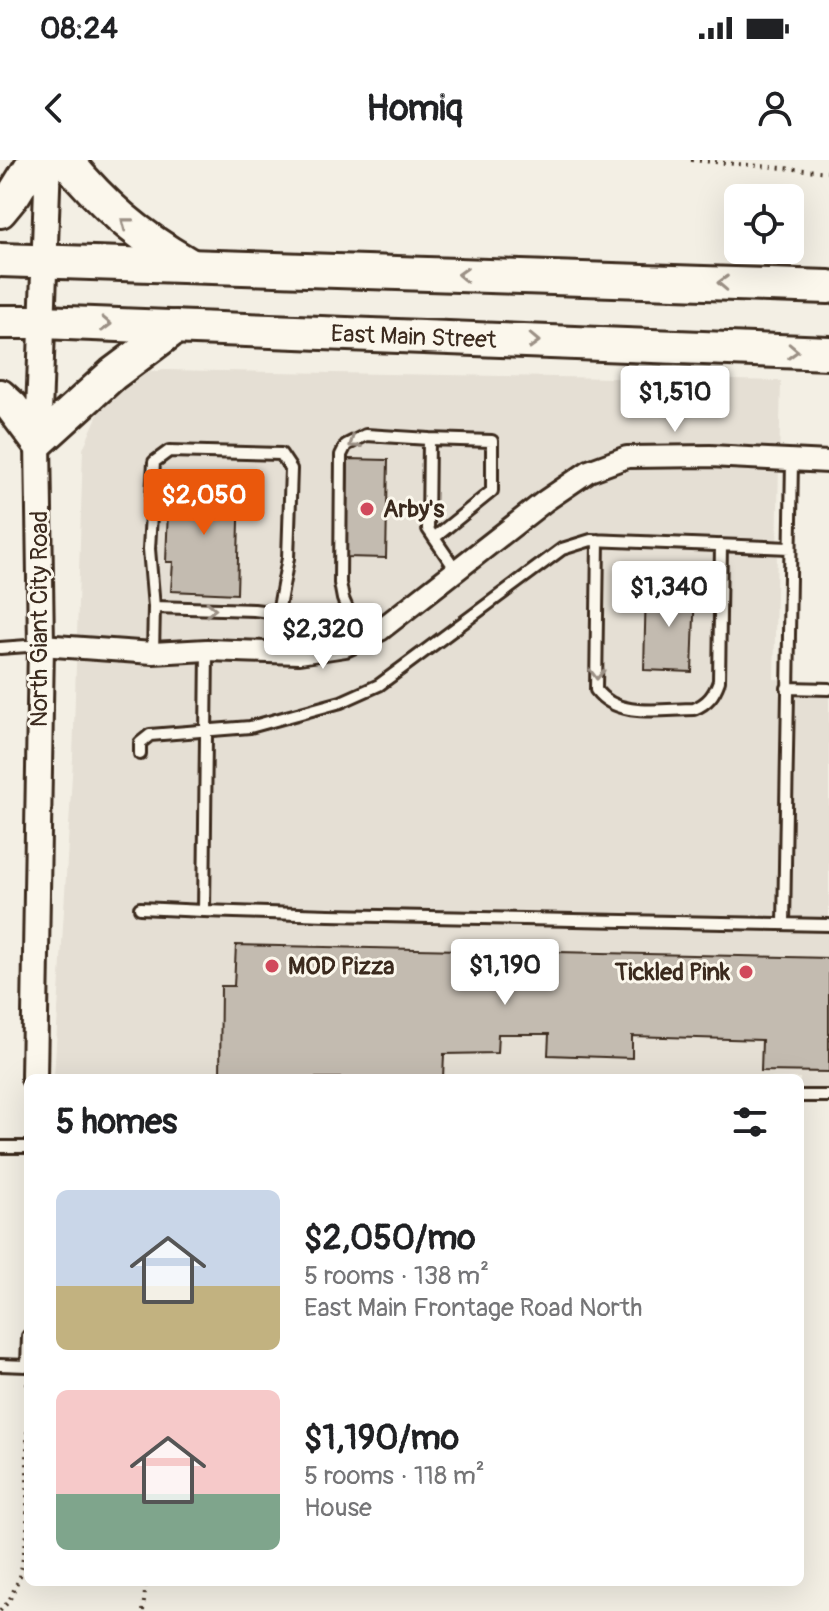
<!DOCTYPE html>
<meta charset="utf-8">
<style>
:root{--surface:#fff;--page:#f2f2f2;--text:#202124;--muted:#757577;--accent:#ea580c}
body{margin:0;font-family:Pangolin,sans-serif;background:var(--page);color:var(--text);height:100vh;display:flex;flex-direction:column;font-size:30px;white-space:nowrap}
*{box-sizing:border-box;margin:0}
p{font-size:26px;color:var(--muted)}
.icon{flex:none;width:44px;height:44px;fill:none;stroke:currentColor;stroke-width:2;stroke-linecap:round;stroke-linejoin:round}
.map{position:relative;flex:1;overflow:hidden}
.side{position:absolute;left:24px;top:914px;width:780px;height:512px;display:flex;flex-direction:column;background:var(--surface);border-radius:12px;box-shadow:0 8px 32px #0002}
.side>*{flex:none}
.fabs{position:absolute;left:724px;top:24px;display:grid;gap:16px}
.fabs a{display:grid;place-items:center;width:80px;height:80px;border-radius:12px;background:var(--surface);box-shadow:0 8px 32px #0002;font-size:40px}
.price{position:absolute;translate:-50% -68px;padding:0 18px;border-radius:8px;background:#fff;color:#222;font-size:26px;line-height:52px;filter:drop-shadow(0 2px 4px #0008)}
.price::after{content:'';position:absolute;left:50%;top:48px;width:24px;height:18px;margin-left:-12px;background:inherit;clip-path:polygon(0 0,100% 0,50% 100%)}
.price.current{background:var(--accent);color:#fff}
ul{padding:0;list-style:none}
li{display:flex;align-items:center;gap:24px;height:200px;padding:0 32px}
li span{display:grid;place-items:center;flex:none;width:224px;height:160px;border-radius:12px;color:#555}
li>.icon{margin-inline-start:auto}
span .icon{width:96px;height:96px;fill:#fffc;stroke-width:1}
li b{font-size:34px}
h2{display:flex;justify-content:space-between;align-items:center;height:96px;padding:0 32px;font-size:34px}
.status{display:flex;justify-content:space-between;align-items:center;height:56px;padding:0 40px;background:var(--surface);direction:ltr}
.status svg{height:22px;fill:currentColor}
header{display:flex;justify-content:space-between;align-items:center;height:104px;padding:0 32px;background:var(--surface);font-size:36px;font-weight:700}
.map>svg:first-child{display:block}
.built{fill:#e5dfd4}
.building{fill:#c3bbb0;stroke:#3b2a1e;stroke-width:2}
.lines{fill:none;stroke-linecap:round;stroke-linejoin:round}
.service-casing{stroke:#3b2a1e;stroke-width:16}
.minor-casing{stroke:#3b2a1e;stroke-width:26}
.tertiary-casing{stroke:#3b2a1e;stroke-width:30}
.trunk-casing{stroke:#3b2a1e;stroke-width:38}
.path{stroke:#3b2a1e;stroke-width:4;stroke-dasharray:2 6;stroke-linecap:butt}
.service{stroke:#fbf7ec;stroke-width:10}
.minor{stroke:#fbf7ec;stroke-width:20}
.tertiary{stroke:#fbf7ec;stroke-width:24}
.trunk{stroke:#fbf7ec;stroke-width:32}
.oneway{stroke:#9b9085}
.poi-dot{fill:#d1495b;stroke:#fbf7ec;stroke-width:3}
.labels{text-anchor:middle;stroke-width:6;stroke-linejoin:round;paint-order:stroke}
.street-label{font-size:24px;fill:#3b2a1e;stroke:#fbf7ec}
.poi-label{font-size:24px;font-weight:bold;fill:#3b2a1e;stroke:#fbf7ec;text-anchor:start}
</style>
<div class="status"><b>08:24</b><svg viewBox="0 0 49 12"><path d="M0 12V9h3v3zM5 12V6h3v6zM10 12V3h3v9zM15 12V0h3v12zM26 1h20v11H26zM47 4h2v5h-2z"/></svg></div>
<header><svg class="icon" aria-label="back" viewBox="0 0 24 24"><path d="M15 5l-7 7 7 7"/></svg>Homiq<svg class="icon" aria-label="person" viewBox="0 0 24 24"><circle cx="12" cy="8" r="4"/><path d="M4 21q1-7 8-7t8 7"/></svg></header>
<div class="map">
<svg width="829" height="1451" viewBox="0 0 829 1451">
<rect width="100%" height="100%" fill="#f3efe4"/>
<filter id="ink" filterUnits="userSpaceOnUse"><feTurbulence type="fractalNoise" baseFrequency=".0125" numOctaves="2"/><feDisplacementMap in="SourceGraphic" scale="16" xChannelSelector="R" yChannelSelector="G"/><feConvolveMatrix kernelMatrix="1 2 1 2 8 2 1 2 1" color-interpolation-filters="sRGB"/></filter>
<g filter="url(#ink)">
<!-- built -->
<path class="built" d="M163,210L781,221L774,519L829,521V943L800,942V918H54L73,598L83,289L101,247L122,224L140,214Z"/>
<!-- building -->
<path class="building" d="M348,299L388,300L386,398L346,397Z
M169,323L240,325L237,434L171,431L173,402H166Z
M646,426L695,428L692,512L644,510Z
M236,785L829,798V912L761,911L762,880L632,876V898L548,895L549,874H498L497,893L444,894L443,918H220L221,826H234Z"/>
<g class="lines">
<!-- service casing -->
<g class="service-casing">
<path id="service" d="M434,378L492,331V281L429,279L428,369L456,410
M598,380L596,530C618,559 662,549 694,549C708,543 714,535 719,521L721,385
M154,447L254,450L278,453V493
M360,479L343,439L340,423L341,295L346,285L366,275L429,279
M0,488L41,485
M207,490L204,751L329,755L829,765
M153,493L154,447L149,389L154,302L169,291L281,294L291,309L288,398L278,453
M787,528L829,529
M140,594V583L150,575L250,567L341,542L379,525L562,389L591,380L790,388
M140,748L204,751
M784,764L792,301
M800,936H829
M0,987H28
M0,1205L27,1206L28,1176"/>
</g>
<!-- minor casing -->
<g class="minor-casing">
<path id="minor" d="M41,485L153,493L207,490L299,493L345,486L380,470L545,341L589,311L627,297L710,296L829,302"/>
</g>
<!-- tertiary casing -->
<g class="tertiary-casing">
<path id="tertiary" d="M34,918L41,485L38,282L48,0"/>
</g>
<!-- trunk casing -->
<g class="trunk-casing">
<g id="trunk">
<path d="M66,0C103,45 137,75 188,104"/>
<path d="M0,51L14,34L35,0"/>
<path d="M0,100L829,127"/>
<path id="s1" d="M0,162H42L829,193"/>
<path d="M0,236L12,247L38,282L113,214L176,167"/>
</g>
</g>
<!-- path -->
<path class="path" d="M691,0L829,12
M0,1451L9,1441L20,1416L27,1374V1220
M143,1451L146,1422"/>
<!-- service -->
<use href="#service" class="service"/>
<!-- minor -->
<use href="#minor" class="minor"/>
<!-- tertiary -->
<use href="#tertiary" class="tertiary"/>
<!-- trunk -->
<use href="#trunk" class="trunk"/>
</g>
<!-- one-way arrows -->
<defs><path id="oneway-chevron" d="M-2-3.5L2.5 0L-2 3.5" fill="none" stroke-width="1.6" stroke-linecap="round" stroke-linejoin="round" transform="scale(2)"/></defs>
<g class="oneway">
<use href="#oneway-chevron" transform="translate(126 63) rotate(-142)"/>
<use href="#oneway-chevron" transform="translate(463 115) rotate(-178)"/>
<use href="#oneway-chevron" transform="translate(723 123) rotate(-178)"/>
<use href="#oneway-chevron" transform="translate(106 164) rotate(2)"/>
<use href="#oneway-chevron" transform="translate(534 181) rotate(2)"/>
<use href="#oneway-chevron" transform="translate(793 191) rotate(2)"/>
<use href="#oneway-chevron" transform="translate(354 283) rotate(145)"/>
<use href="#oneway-chevron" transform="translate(211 449) rotate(1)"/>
<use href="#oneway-chevron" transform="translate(597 514) rotate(91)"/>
</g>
</g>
<!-- markers -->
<g class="poi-dot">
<circle cx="367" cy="349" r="8"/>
<circle cx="272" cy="806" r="8"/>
<circle cx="746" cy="812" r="8"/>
</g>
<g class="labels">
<!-- street labels -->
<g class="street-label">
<text dy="8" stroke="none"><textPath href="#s1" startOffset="414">East Main Street</textPath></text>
<text transform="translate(39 459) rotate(-90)" y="8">North Giant City Road</text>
</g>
<!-- poi labels -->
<g class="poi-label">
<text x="383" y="357">Arby's</text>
<text x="288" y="814">MOD Pizza</text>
<text x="730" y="820" text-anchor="end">Tickled Pink</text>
</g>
</g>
</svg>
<div class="fabs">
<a><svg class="icon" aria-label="locate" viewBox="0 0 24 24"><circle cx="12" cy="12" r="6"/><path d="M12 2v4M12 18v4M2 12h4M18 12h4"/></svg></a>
</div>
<b class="price" style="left:675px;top:274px">$1,510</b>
<b class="price current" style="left:204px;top:377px">$2,050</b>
<b class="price" style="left:669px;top:469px">$1,340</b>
<b class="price" style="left:323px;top:511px">$2,320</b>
<b class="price" style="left:505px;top:847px">$1,190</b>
<section class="side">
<h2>5 homes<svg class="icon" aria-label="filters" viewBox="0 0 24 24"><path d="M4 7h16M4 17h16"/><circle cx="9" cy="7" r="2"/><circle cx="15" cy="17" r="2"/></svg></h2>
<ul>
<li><span style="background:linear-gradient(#c9d6e8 60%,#c2b280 0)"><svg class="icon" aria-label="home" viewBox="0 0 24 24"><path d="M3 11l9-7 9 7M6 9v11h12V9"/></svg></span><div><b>$2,050/mo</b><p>5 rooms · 138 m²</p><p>East Main Frontage Road North</p></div></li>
<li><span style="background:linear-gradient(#f6c9c9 65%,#7fa58c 0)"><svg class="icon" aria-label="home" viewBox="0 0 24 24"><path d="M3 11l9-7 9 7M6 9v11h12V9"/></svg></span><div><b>$1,190/mo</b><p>5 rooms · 118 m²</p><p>House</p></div></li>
</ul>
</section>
</div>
